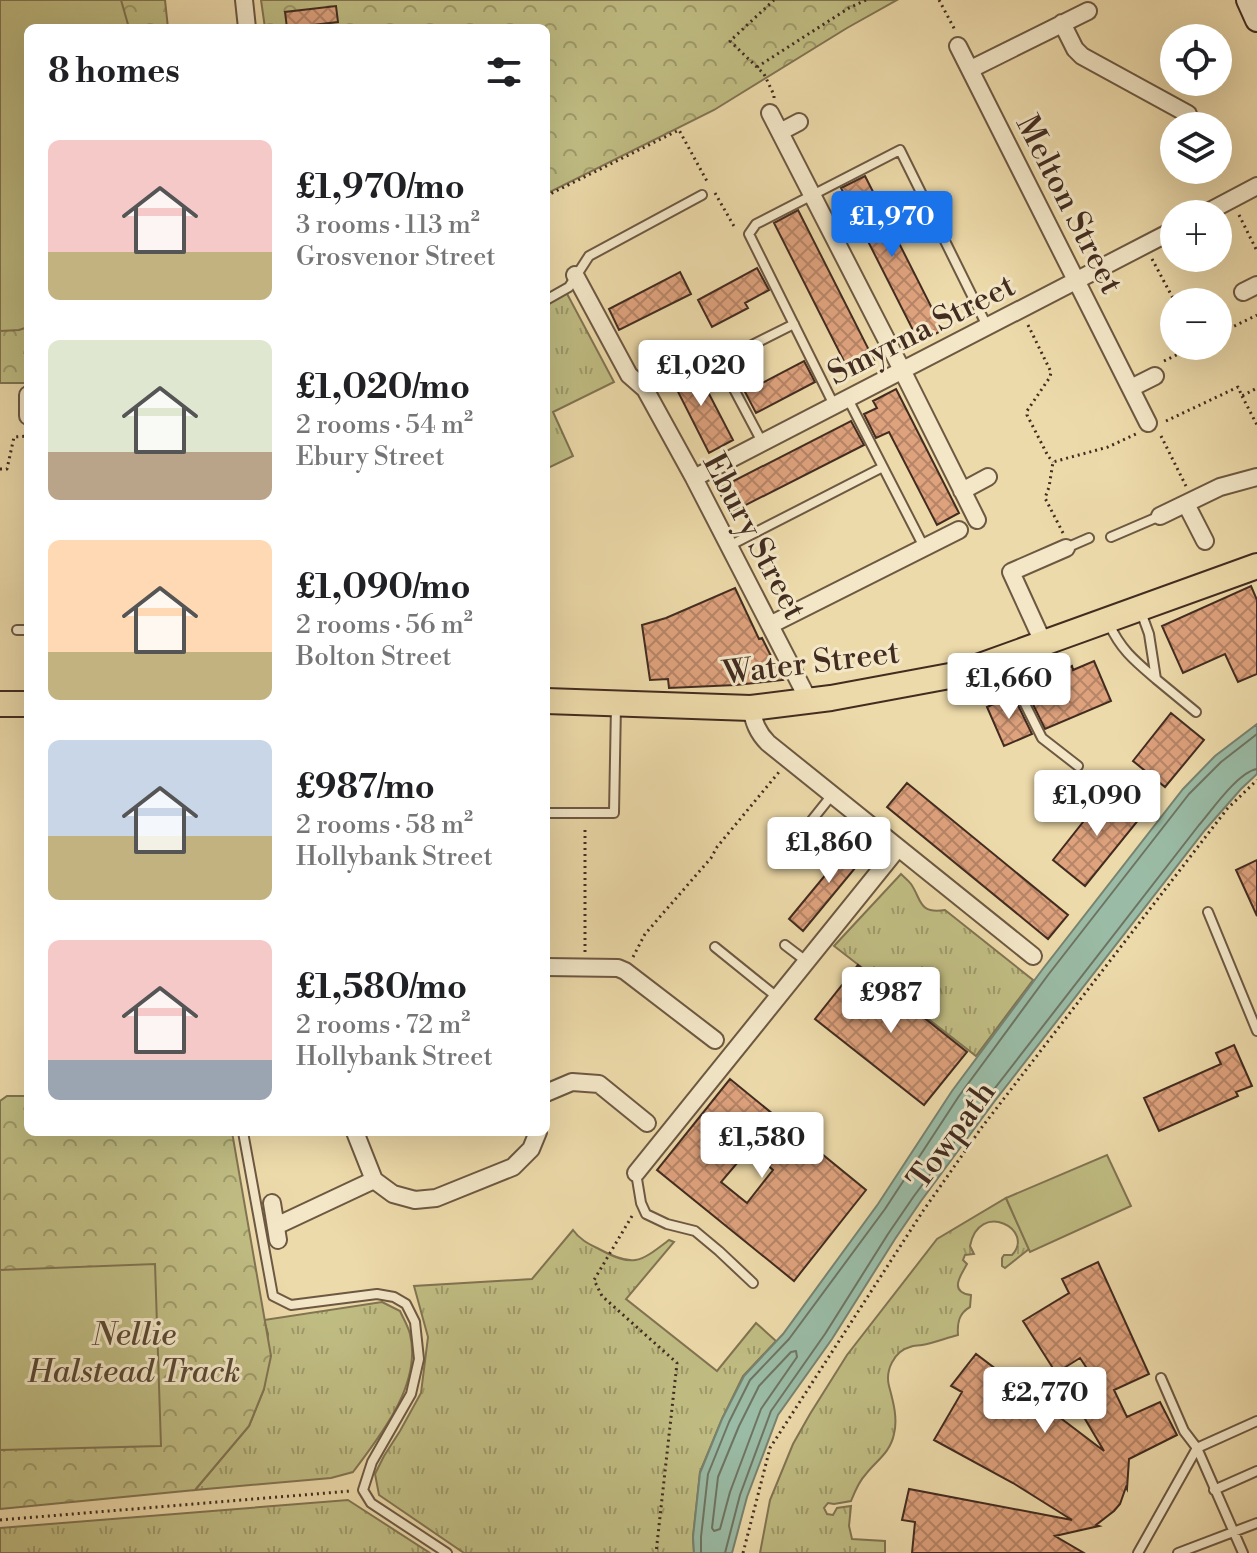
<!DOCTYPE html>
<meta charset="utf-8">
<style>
:root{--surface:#fff;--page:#f2f2f2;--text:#202124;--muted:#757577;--accent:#1a73e8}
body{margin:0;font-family:"Libre Bodoni",serif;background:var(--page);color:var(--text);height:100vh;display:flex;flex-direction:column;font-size:30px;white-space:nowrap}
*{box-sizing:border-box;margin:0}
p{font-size:26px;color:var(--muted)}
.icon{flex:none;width:44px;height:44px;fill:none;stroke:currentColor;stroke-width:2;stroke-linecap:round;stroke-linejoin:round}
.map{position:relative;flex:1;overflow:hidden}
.details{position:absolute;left:24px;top:24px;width:526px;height:1112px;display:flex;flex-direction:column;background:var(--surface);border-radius:12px;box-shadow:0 8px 32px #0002}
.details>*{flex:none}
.fabs{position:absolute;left:1160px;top:24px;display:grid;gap:16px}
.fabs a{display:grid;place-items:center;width:72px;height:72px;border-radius:50%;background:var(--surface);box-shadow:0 8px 32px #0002;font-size:40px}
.price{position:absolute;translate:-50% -68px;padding:0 18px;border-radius:8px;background:#fff;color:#222;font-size:26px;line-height:52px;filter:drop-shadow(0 2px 4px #0008)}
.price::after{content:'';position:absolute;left:50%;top:48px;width:24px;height:18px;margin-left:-12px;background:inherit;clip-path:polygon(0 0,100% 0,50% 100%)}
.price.on{background:var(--accent);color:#fff}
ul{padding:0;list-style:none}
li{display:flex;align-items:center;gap:24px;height:200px;padding:0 24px}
li span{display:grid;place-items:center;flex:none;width:224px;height:160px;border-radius:12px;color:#555}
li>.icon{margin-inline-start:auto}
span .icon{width:96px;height:96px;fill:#fffc;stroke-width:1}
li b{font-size:34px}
h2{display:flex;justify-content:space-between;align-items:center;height:96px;padding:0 24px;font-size:34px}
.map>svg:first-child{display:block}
.grass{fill:url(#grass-tufts);stroke:#817452;stroke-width:2}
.forest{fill:url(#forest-crowns);stroke:#817452;stroke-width:2}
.pitch{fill:#c0bd83;stroke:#817452;stroke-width:2}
.water{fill:#9abba5;stroke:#778270;stroke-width:2}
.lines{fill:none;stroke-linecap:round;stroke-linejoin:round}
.shore{stroke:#6e7462;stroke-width:2}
.building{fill:url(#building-cross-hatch);stroke:#422c20;stroke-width:2;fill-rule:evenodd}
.lane-casing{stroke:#6d5842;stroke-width:12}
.street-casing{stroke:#6d5842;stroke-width:20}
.secondary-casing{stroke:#422c20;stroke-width:26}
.primary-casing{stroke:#422c20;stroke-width:28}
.path{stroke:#422c20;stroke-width:3;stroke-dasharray:2 4;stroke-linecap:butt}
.lane{stroke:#f3e7c8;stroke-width:8}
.street{stroke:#f3e7c8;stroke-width:16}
.secondary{stroke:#f3e7c8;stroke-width:22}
.primary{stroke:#eddaaa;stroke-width:24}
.labels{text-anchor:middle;stroke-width:6;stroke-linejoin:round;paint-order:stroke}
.street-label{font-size:32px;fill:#422c20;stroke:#f3e7c8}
.park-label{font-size:32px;font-style:italic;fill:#5b4934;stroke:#f3e7c8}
</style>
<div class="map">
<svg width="1257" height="1553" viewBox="0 0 1257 1553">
<defs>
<pattern id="grass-tufts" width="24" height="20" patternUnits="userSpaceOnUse" patternTransform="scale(2)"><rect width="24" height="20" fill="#c0bd83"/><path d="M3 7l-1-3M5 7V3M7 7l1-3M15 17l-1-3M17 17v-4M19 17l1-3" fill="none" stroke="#9e9a6b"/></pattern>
<pattern id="forest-crowns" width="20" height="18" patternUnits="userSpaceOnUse" patternTransform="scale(2)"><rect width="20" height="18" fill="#c0bd83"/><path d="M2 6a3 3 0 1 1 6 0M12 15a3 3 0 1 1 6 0" fill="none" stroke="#9e9a6b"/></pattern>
<pattern id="building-cross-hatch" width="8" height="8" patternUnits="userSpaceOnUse" patternTransform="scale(2)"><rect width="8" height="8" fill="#dea27d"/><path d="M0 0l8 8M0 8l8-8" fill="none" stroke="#b68466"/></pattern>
</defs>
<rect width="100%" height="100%" fill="#eddaaa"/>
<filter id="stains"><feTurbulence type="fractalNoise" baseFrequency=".0025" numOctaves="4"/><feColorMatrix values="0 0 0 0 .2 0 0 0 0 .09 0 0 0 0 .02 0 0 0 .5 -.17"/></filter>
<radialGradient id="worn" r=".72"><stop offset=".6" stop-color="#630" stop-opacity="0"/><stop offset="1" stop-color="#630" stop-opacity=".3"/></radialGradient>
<!-- grass -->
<path class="grass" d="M565,290L614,382L553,412L573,456L546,469V300Z
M901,874C904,877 908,880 911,884C922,900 918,914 945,910L1033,980L976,1056L834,946Z
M1006,1198L1029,1249L1005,1268L1002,1266V1258L1004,1255H1012C1036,1230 979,1199 970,1246L974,1254L965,1255L963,1260L967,1264C961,1275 948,1292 971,1295L970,1307C959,1313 957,1323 958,1335C946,1338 934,1343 922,1345C918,1346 914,1345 910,1347C894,1351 885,1371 889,1386C893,1401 898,1418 894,1434C890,1453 877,1460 866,1474C859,1481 855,1491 851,1501L834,1504L828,1503L824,1508L827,1514L833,1515L837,1508L851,1506L849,1526L852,1539L885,1541V1553H760L770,1500L793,1444L810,1414L847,1355L937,1239Z
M573,1230C580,1240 589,1244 599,1249C634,1268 640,1262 669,1240L674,1242L626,1299L717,1371L756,1323L776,1341L743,1376L722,1419L700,1472L693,1537L694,1553H464L379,1495L375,1474L384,1456L400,1431L421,1393L428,1337L414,1286L532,1279Z
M382,1302L400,1311C403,1318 408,1326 410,1334C422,1384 381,1435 353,1472L331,1478L195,1490L249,1426L264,1389L268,1334L264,1320Z
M348,1500L430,1553H0V1528Z"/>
<!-- forest -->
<path class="forest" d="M0,0H165L168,28H28V383H0Z
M261,0H897L847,28L714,110L546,194V28H265Z
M7,1096H28V1132H232L271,1356L264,1389L249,1426L195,1490L0,1509V1101Z"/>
<!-- pitch -->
<path class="pitch" d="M0,0H121L129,28H28V327L19,330L0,331Z
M1107,1155L1131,1206L1030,1252L1006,1198Z
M155,1264L161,1446L0,1450V1270Z"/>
<!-- water -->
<path class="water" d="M1257,724V774L1241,789L1205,830L994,1102L921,1201L895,1239L832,1339L778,1415L747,1497L732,1553H694L693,1537L700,1473L722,1419L744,1376L783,1334L878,1204L952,1091L1042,970L1183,789L1215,756Z"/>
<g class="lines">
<!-- shore -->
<path class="shore" d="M796,1351L797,1357L761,1409L730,1492L720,1529L714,1531L712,1528L718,1477L739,1426L759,1386L791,1352Z
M701,1553V1537L708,1474L729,1422L750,1380L789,1339L885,1209L959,1096L1048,975L1189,794L1221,762L1257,734
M725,1553L740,1495L771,1411L825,1334L888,1234L914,1196L988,1097L1199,825C1212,810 1238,772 1257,769"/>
</g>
<!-- building -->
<path class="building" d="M336,6L338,22L287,28L285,12Z
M865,176L943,330L919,342L841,188Z
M798,210L876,364L852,377L774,223Z
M757,268L769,290L745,303L748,308L712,327L698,300Z
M680,272L691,294L619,330L609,309Z
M804,361L815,382L756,413L745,392Z
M693,363L733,440L709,453L670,376Z
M896,389L959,513L937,525L889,432L876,438L864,414L877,408L873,401Z
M851,421L864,445L730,513L718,489Z
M1251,586L1257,600V674L1238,682L1225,654L1183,673L1162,626Z
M735,588L759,639L762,638L783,680L736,685L669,688L668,679L650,680L642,625L666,618Z
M1094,661L1111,701L1045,729L1026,690L1060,675L1059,672L1072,666L1073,670Z
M1013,695L1032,734L1004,746L987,707Z
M1171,713L1204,740L1165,787L1133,761Z
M907,783L1068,915L1048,939L887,807Z
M1110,788L1128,802L1126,806L1140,818L1085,886L1053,860Z
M855,839L870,850L803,931L789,919Z
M1257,860V916L1236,870Z
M858,965L967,1052L924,1105L815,1019Z
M1234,1045L1252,1086L1236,1092L1238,1096L1159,1131L1144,1098L1221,1064L1216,1053Z
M730,1079L866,1190L794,1281L657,1170ZM749,1149L773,1170L747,1203L721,1182Z
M1098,1262L1149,1374L1114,1390L1127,1417L1160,1402L1177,1435L1129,1459L1127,1489L1126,1487L1120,1504L1114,1511L1096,1525L1099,1526L1055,1536L1084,1553H912L915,1522L902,1520L909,1489L1072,1520L1013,1483L934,1440L962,1392L951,1386L976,1354L1104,1451L1072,1397L1096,1382L1080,1358L1056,1373L1023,1321L1069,1293L1062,1279Z"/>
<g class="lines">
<!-- lane casing -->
<g class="lane-casing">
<path id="lane" d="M546,300L569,287L589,256L702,195
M848,399L924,547
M834,405L749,234L756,224L900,150L987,326
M762,442L727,376L726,361L730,356L794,324
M1111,537L1160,516
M729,546L883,467
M1066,548L1089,538
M1109,624C1121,650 1135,661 1156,679L1149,634L1141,612
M17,630H28
M1006,661L1025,704L1042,738L1078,766
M1156,679L1196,712
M546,813H614L616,705
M812,820L832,795
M1208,912L1257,1031
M785,945L806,961
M715,947L777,997
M243,1132L273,1296L291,1305L377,1294L394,1297L406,1304L415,1322L419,1359L411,1394L372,1462L363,1490L371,1503L447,1553
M636,1173L641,1203L646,1214L667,1224L695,1231L719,1251L753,1283
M1214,1490L1257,1471
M1138,1553L1197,1448L1184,1431L1161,1378
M1178,1553L1257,1523
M1243,1553L1197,1448L1257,1421"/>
</g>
<!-- street casing -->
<g class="street-casing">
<path id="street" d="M244,0L247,28
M1062,23L1075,49L1082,56L1188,114
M958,46L1148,423
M971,69L1088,11
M770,113L902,370L977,520
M780,132L799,122
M1204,214L1257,186
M575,275L629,375L645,389L694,478L809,701
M1243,292L1257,285
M1131,388L1155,376
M28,395V416
M694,478L1174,230
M962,491L988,477
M1186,504L1205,541
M1160,516L1220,487L1257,477
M770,625L959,530
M1043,642L1011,572L1066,548
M751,708C754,722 757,732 768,743L1033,956
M546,967L618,968L625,971L715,1040
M546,1093L572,1082L599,1084L647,1123
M355,1132L374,1180L393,1194L415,1200L436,1198L513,1167L531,1149L538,1132
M636,1173L898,848
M272,1203L278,1240
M276,1226L374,1180"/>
</g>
<!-- secondary casing -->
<g class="secondary-casing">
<path id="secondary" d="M1248,0L1257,20"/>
</g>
<!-- primary casing -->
<g class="primary-casing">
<path id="primary" d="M546,701L751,708L831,698L955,675L1257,566
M0,704H28"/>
</g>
<!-- path -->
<path class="path" d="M939,0L955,30
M757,67L849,8L866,0
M774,98V95L764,74L730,41L774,0
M715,193L735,228
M546,196L679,130L708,183
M1239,215L1257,251
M1152,259L1175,302
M1028,325L1051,372L1050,377L1027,411V415L1048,456L1053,462
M1218,334L1257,315
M1164,361L1195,346
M1242,396L1257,425
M1166,421L1238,387L1242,396L1257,388
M1161,436L1186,486
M0,469H7L14,437L28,436
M1063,533L1045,498L1049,487L1053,462L1108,447L1136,434
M585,952V828
M633,957L645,934L711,858L717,847L779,772
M632,1216L594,1280L602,1296L677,1363L656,1553
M0,1520L351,1491
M743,1553L770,1448L923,1211L982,1127L1227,809L1257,780"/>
<!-- lane -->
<use href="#lane" class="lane"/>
<!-- street -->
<use href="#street" class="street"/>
<!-- secondary -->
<use href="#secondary" class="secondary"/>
<!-- primary -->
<use href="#primary" class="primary"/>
</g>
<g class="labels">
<!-- street labels -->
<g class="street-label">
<text transform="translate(1070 204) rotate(63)" y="11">Melton Street</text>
<text transform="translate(921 329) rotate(-27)" y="11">Smyrna Street</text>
<text transform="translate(755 536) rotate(62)" y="11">Ebury Street</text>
<text transform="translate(811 662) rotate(-7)" y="11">Water Street</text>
<text transform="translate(951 1135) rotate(-54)" y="11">Towpath</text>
</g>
<!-- park labels -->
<g class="park-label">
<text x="134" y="1345">Nellie<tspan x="134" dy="37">Halstead Track</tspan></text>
</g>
</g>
<rect width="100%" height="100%" filter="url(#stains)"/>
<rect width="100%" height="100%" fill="url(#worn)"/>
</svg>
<div class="fabs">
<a><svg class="icon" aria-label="locate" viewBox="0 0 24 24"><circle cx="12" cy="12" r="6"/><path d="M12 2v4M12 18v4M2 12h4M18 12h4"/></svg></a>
<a><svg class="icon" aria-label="layers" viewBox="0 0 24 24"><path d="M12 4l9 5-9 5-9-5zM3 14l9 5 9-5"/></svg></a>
<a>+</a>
<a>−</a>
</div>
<b class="price on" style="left:892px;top:259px">£1,970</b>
<b class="price" style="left:701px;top:408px">£1,020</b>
<b class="price" style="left:1009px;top:721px">£1,660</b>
<b class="price" style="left:1097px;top:838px">£1,090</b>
<b class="price" style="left:829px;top:885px">£1,860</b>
<b class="price" style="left:891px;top:1035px">£987</b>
<b class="price" style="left:762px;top:1180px">£1,580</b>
<b class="price" style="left:1045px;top:1435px">£2,770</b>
<section class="details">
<h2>8 homes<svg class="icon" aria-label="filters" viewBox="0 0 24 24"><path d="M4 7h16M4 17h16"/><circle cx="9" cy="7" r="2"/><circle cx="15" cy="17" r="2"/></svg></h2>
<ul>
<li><span style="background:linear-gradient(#f6c9c9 70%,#c2b280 0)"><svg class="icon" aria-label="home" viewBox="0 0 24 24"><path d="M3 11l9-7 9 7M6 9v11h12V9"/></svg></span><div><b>£1,970/mo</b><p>3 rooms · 113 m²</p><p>Grosvenor Street</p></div></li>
<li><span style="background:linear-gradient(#dfe7d0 70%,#b9a48a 0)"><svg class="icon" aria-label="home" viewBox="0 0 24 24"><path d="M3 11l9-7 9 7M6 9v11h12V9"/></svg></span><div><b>£1,020/mo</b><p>2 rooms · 54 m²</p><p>Ebury Street</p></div></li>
<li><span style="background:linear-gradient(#ffd9b3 70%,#c2b280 0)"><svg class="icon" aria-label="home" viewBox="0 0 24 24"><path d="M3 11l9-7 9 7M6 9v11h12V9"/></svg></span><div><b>£1,090/mo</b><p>2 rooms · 56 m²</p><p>Bolton Street</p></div></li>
<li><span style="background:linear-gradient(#c9d6e8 60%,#c2b280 0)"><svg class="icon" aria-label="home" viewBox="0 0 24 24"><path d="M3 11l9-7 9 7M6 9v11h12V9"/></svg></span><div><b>£987/mo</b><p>2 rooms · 58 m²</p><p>Hollybank Street</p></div></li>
<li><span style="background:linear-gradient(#f6c9c9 75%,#9aa5b1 0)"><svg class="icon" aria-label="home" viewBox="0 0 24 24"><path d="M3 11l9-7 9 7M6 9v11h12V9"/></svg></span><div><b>£1,580/mo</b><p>2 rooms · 72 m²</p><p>Hollybank Street</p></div></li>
</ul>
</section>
</div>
